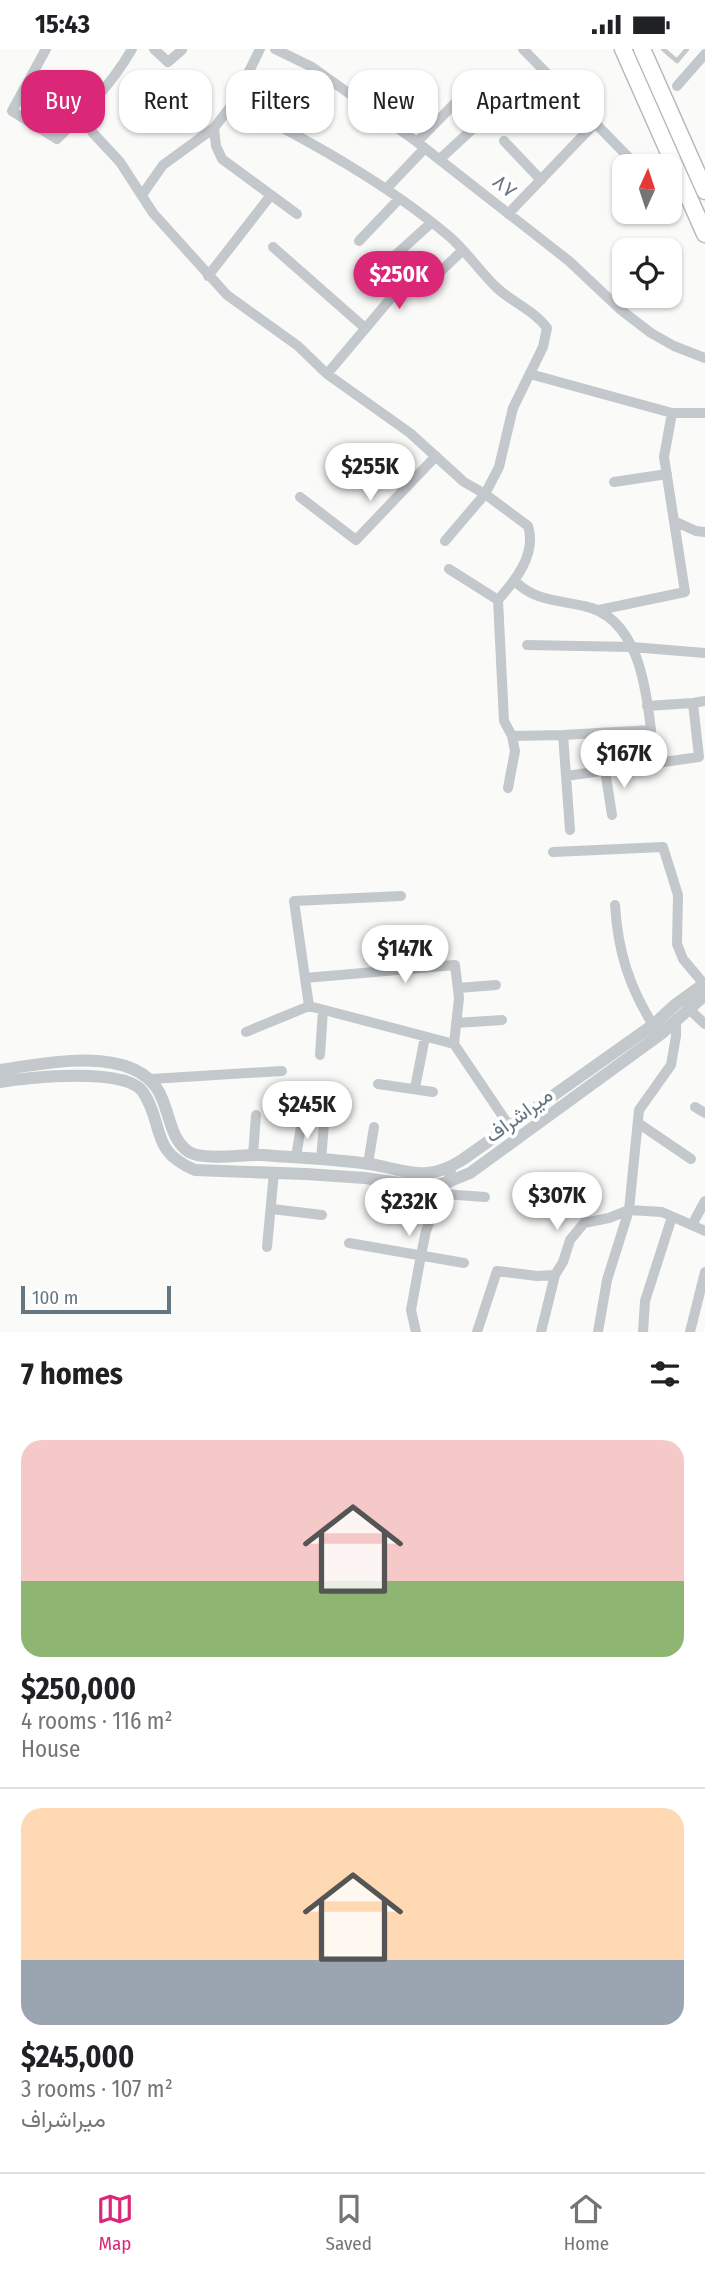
<!DOCTYPE html>
<meta charset="utf-8">
<style>
:root{--surface:#fff;--page:#f6f6f6;--text:#202124;--muted:#757577;--line:#e0e0e0;--accent:#db2777}
body{margin:0;font-family:"Fira Sans Condensed",Vazirmatn,sans-serif;background:var(--page);color:var(--text);height:100vh;display:flex;flex-direction:column;font-size:26px;white-space:nowrap}
*{box-sizing:border-box;margin:0}
p{font-size:23px;color:var(--muted)}
.icon{flex:none;width:38px;height:38px;fill:none;stroke:currentColor;stroke-width:2;stroke-linecap:round;stroke-linejoin:round}
.map{position:relative;height:1283px;overflow:hidden}
.side{display:flex;flex-direction:column;background:var(--surface);flex:1}
.side>*{flex:none}
.hud{position:absolute;left:21px;top:21px;width:663px;height:63px;display:flex;gap:14px}
.needle{width:46px;rotate:3deg}
.controls{position:absolute;left:612px;top:105px;display:grid;gap:14px}
.controls a{display:grid;place-items:center;width:70px;height:70px;border-radius:14px;background:var(--surface);box-shadow:0 2px 5px #0004;font-size:35px}
.scale{position:absolute;left:21px;bottom:18px;width:150px;box-sizing:border-box;padding-left:7px;border:4px solid #657683;border-top:0;font-size:19px;line-height:24px;white-space:nowrap;color:#657683;-webkit-text-stroke:5px #fff;paint-order:stroke}
.price{position:absolute;translate:-50% -60px;padding:0 16px;border-radius:24px;background:#fff;color:#222;font-size:23px;line-height:46px;filter:drop-shadow(0 2px 4px #0008)}
.price::after{content:'';position:absolute;left:50%;top:42px;width:21px;height:16px;margin-left:-10px;background:inherit;clip-path:polygon(0 0,100% 0,50% 100%)}
.price.on{background:var(--accent);color:#fff}
ul{padding:0;list-style:none}
li{display:grid;align-content:center;gap:14px;height:371px;padding:0 21px}
li+li{border-top:2px solid var(--line)}
li span{display:grid;place-items:center;height:217px;border-radius:21px;color:#555}
li>.icon{margin-inline-start:auto}
span .icon{width:126px;height:126px;fill:#fffc;stroke-width:1}
li b{font-size:30px}
h2{display:flex;justify-content:space-between;align-items:center;height:84px;padding:0 21px;font-size:30px}
.pill{padding:0 24px;border-radius:21px;background:var(--surface);box-shadow:0 2px 5px #0004;font-size:24px;line-height:63px}
.pill.on{background:var(--accent);color:#fff}
.status{display:flex;justify-content:space-between;align-items:center;height:49px;padding:0 35px;background:var(--surface);direction:ltr}
.status svg{height:19px;fill:currentColor}
.tabs{display:flex;justify-content:space-around;align-items:center;height:98px;border-top:2px solid var(--line);background:var(--surface);font-size:19px;color:var(--muted)}
.tabs a{display:grid;justify-items:center;gap:4px}
.tabs .on{color:var(--accent)}
.map>svg:first-child{display:block}
.lines{fill:none;stroke-linecap:round;stroke-linejoin:round}
.primary-casing{stroke:#b5babe;stroke-width:19}
.service{stroke:#c3c8cc;stroke-width:4.5}
.minor{stroke:#c3c8cc;stroke-width:10}
.tertiary{stroke:#c3c8cc;stroke-width:12}
.primary{stroke:#fff;stroke-width:16}
.labels{text-anchor:middle;stroke-width:7;stroke-linejoin:round;paint-order:stroke}
.street-label{font-size:21px;fill:#657683;stroke:#fff}
</style>
<div class="status"><b>15:43</b><svg viewBox="0 0 49 12"><path d="M0 12V9h3v3zM5 12V6h3v6zM10 12V3h3v9zM15 12V0h3v12zM26 1h20v11H26zM47 4h2v5h-2z"/></svg></div>
<div class="map">
<svg width="705" height="1283" viewBox="0 0 705 1283">
<rect width="100%" height="100%" fill="#fafaf8"/>
<g class="lines">
<!-- primary casing -->
<g class="primary-casing">
<path id="primary" d="M623,0L705,185
M642,0L705,142"/>
</g>
<!-- service -->
<path class="service" d="M663,0L677,12L687,0"/>
<!-- minor -->
<path class="minor" d="M46,0L12,62L57,90C85,62 112,35 132,0
M154,0L168,13L182,1
M260,0L234,53L214,79L216,97L222,110L297,165
M275,0L312,18L417,93L569,212L621,261L651,284L674,297L705,309
M523,0L637,117
M677,37L705,5
M234,53C309,92 385,133 450,188C468,204 480,223 497,239C512,253 535,262 547,279L543,298L513,359L499,418L485,445L445,492
M81,66L93,84L120,113L153,164L227,246L298,297L327,325L410,384L464,433L485,445L528,477C537,505 515,532 498,551L504,672L512,687L515,702L508,739
M386,69L422,30
M505,73L553,31
M504,92L541,131
M417,93L456,53
M440,110L481,72
M386,140L425,99
M142,146L163,116L214,79
M670,150L677,152L689,149
M508,165L595,74
M359,192L399,150
M273,198L365,279
M389,212L431,174
M208,227L271,146
M327,325L402,236H426L463,201
M530,325L672,364L664,408L685,543L599,561
M672,364H705
M614,433L667,425
M300,448L356,491L436,407
M674,472L696,482L705,483
M449,520L498,551
M515,532C534,552 558,551 584,557C637,568 646,636 651,681L563,686
M527,596L632,598L705,604
M693,654L705,652
M512,687L563,686L570,781
M605,721L612,766
M566,727L699,708L693,654L647,657
M553,803L663,798L678,846L677,895L683,910L704,935
M401,847L294,852L309,957L454,995L510,1078
M615,856C618,903 629,937 653,976
M305,929L455,916L459,949L454,995
M458,939L496,936
M689,960L705,975
M676,970V987L671,1016L639,1061L629,1161L662,1163L705,1182
M456,974L502,971
M246,983L309,957
M320,1006L323,961
M151,1030L282,1022
M378,1035L433,1043
M415,1039L425,988
M695,1058L705,1064
M638,1074L691,1110
M253,1106L256,1066
M296,1108L302,1071
M321,1111L324,1075
M368,1115L374,1078
M443,1145L485,1148
M272,1160L322,1166
M692,1176L705,1152
M349,1194L464,1214
M267,1198L274,1123
M416,1283L411,1261L421,1206L426,1182L436,1155L448,1133L452,1117
M477,1283L497,1222L537,1227L555,1226L563,1213L570,1191L584,1174L609,1169L629,1161
M541,1283L555,1226
M598,1283L607,1231L629,1161
M643,1283L645,1252L672,1168
M690,1283L705,1223"/>
<!-- tertiary -->
<path class="tertiary" d="M0,1021C48,1014 143,993 163,1052C170,1069 172,1092 189,1103C205,1112 244,1105 263,1106C298,1109 334,1110 369,1115C387,1117 409,1126 427,1124C440,1123 451,1118 462,1111L653,976L676,955L705,934
M0,1033C28,1028 127,1018 143,1043C165,1076 149,1102 195,1121L306,1125L365,1129L427,1138L448,1133L470,1124L661,985L705,946"/>
<!-- primary -->
<use href="#primary" class="primary"/>
</g>
<g class="labels">
<!-- street labels -->
<g class="street-label">
<text transform="translate(505 137) rotate(39)" y="7">۸۷</text>
<text transform="translate(519 1066) rotate(-36)" y="7">میراشراف</text>
</g>
</g>
</svg>
<div class="controls">
<a><svg class="needle" viewBox="-14 -14 28 28"><path d="M0-13l5 13h-10z" fill="#e53935"/><path d="M0 13l5-13h-10z" fill="#757577"/></svg></a>
<a><svg class="icon" aria-label="locate" viewBox="0 0 24 24"><circle cx="12" cy="12" r="6"/><path d="M12 2v4M12 18v4M2 12h4M18 12h4"/></svg></a>
</div>
<div class="scale">100 m</div>
<b class="price on" style="left:399px;top:262px">$250K</b>
<b class="price" style="left:370px;top:454px">$255K</b>
<b class="price" style="left:624px;top:741px">$167K</b>
<b class="price" style="left:405px;top:936px">$147K</b>
<b class="price" style="left:307px;top:1092px">$245K</b>
<b class="price" style="left:557px;top:1183px">$307K</b>
<b class="price" style="left:409px;top:1189px">$232K</b>
<div class="hud">
<a class="pill on">Buy</a>
<a class="pill">Rent</a>
<a class="pill">Filters</a>
<a class="pill">New</a>
<a class="pill">Apartment</a>
</div>
</div>
<section class="side">
<h2>7 homes<svg class="icon" aria-label="filters" viewBox="0 0 24 24"><path d="M4 7h16M4 17h16"/><circle cx="9" cy="7" r="2"/><circle cx="15" cy="17" r="2"/></svg></h2>
<ul>
<li><span style="background:linear-gradient(#f6c9c9 65%,#8fb573 0)"><svg class="icon" aria-label="home" viewBox="0 0 24 24"><path d="M3 11l9-7 9 7M6 9v11h12V9"/></svg></span><div><b>$250,000</b><p>4 rooms · 116 m²</p><p>House</p></div></li>
<li><span style="background:linear-gradient(#ffd9b3 70%,#9aa5b1 0)"><svg class="icon" aria-label="home" viewBox="0 0 24 24"><path d="M3 11l9-7 9 7M6 9v11h12V9"/></svg></span><div><b>$245,000</b><p>3 rooms · 107 m²</p><p>میراشراف</p></div></li>
</ul>
</section>
<nav class="tabs">
<a class="on"><svg class="icon" aria-label="map" viewBox="0 0 24 24"><path d="M3 6l6-2 6 2 6-2v14l-6 2-6-2-6 2zM9 4v14M15 6v14"/></svg>Map</a>
<a><svg class="icon" aria-label="saved" viewBox="0 0 24 24"><path d="M7 4h10v16l-5-4-5 4z"/></svg>Saved</a>
<a><svg class="icon" aria-label="home" viewBox="0 0 24 24"><path d="M3 11l9-7 9 7M6 9v11h12V9"/></svg>Home</a>
</nav>
